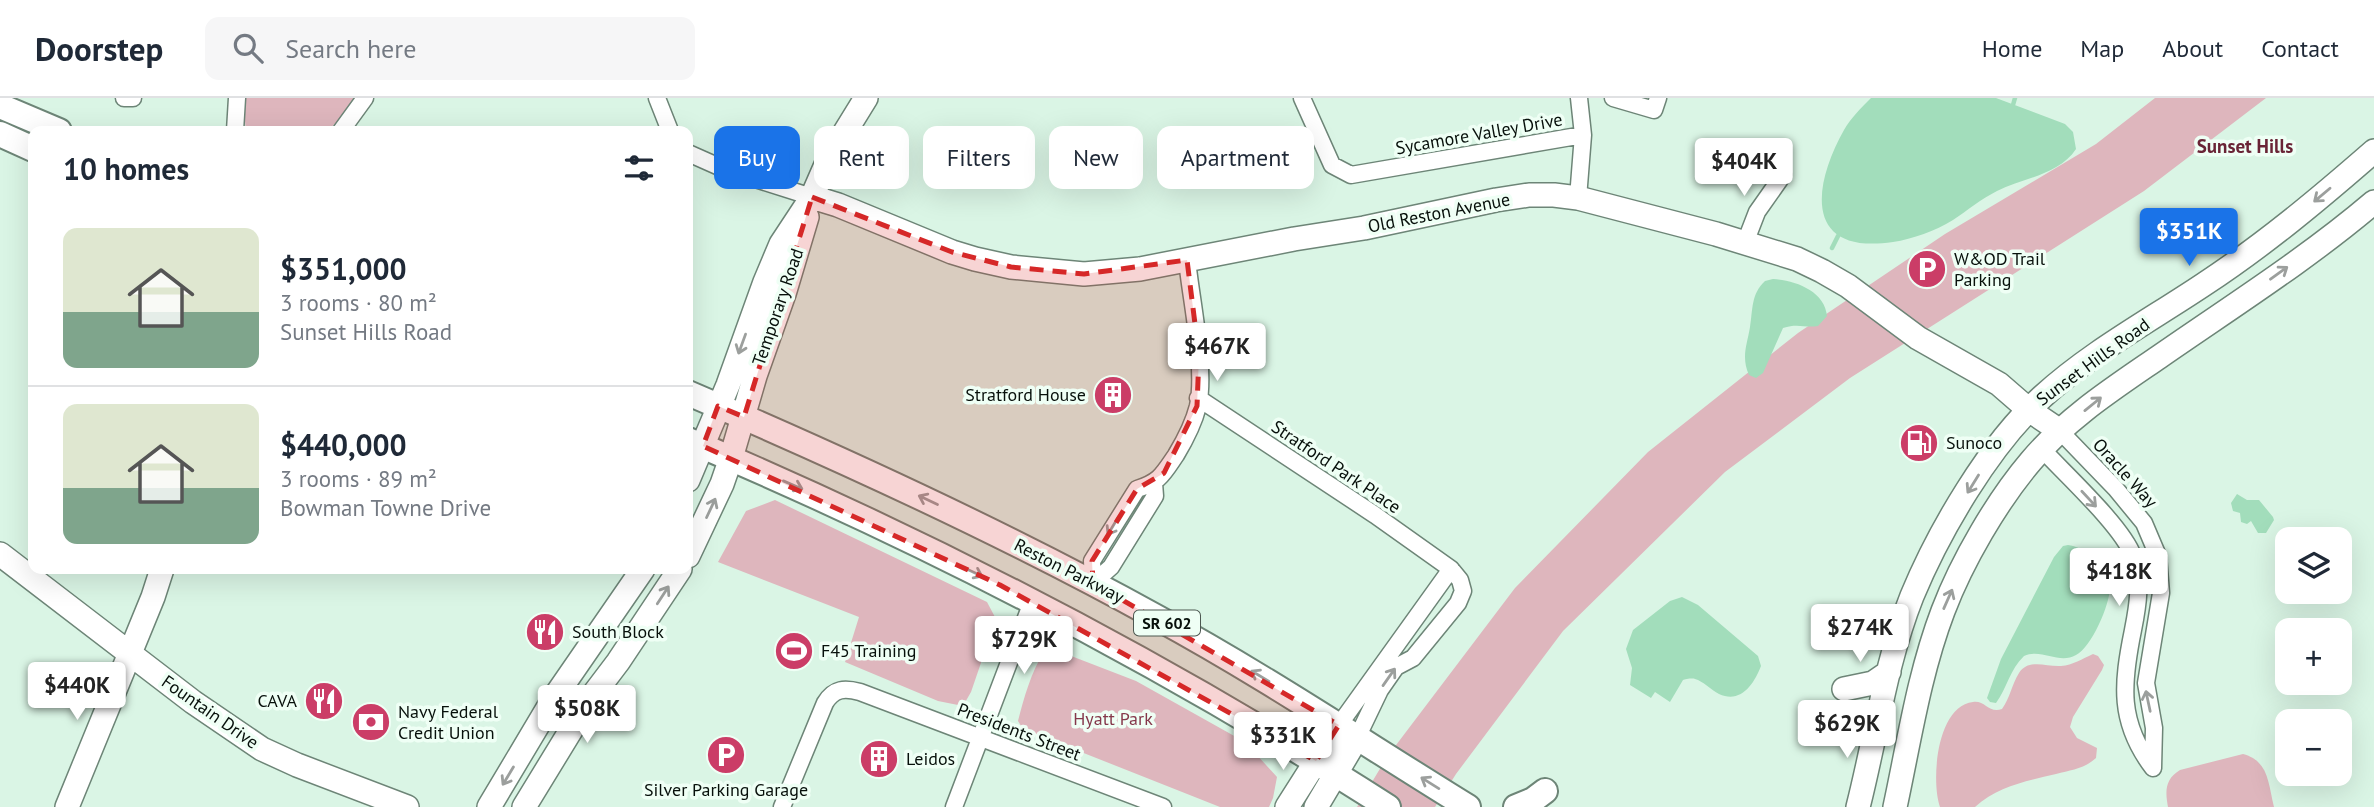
<!DOCTYPE html>
<meta charset="utf-8">
<style>
:root{--surface:#fff;--page:#f6f6f7;--text:#1f2937;--muted:#747a83;--line:#e0e1e3;--accent:#1a73e8}
body{margin:0;font-family:"PT Sans",sans-serif;background:var(--page);color:var(--text);height:100vh;display:flex;flex-direction:column;font-size:26px;white-space:nowrap}
*{box-sizing:border-box;margin:0}
p{font-size:23px;color:var(--muted)}
.icon{flex:none;width:38px;height:38px;fill:none;stroke:currentColor;stroke-width:2;stroke-linecap:round;stroke-linejoin:round}
.map{position:relative;flex:1;overflow:hidden}
.drawer{position:absolute;left:28px;top:28px;width:665px;height:448px;display:flex;flex-direction:column;background:var(--surface);border-radius:14px;box-shadow:0 7px 28px #0002}
.drawer>*{flex:none}
.banner{position:absolute;left:714px;top:28px;width:665px;height:63px;display:flex;gap:14px}
.controls{position:absolute;left:2275px;top:429px;display:grid;gap:14px}
.controls a{display:grid;place-items:center;width:77px;height:77px;border-radius:14px;background:var(--surface);box-shadow:0 7px 28px #0002;font-size:35px}
.price{position:absolute;translate:-50% -60px;padding:0 16px;border-radius:7px;background:#fff;color:#222;font-size:23px;line-height:46px;filter:drop-shadow(0 2px 4px #0008)}
.price::after{content:'';position:absolute;left:50%;top:42px;width:21px;height:16px;margin-left:-10px;background:inherit;clip-path:polygon(0 0,100% 0,50% 100%)}
.price.active{background:var(--accent);color:#fff}
ul{padding:0;list-style:none}
li{display:flex;align-items:center;gap:21px;height:175px;padding:0 35px}
li+li{border-top:2px solid var(--line)}
li span{display:grid;place-items:center;flex:none;width:196px;height:140px;border-radius:14px;color:#555}
li>.icon{margin-inline-start:auto}
span .icon{width:84px;height:84px;fill:#fffc;stroke-width:1}
li b{font-size:30px}
h2{display:flex;justify-content:space-between;align-items:center;height:84px;padding:0 35px;font-size:30px}
.pill{padding:0 24px;border-radius:14px;background:var(--surface);box-shadow:0 7px 28px #0002;font-size:24px;line-height:63px}
.pill.active{background:var(--accent);color:#fff}
header{display:flex;align-items:center;gap:42px;box-sizing:border-box;height:98px;padding:0 35px;background:var(--surface);border-bottom:2px solid var(--line)}
header strong{font-size:33px}
nav{display:flex;gap:38px;margin-inline-start:auto;font-size:24px}
.search{width:490px;height:63px;background:var(--page);display:flex;align-items:center;gap:18px;box-sizing:border-box;padding:0 24px;border-radius:14px;color:var(--muted);font-size:26px}
.map>svg:first-child{display:block}
.green{fill:#deb6bd}
.water{fill:#a2ddbb}
.lines{fill:none;stroke-linecap:round;stroke-linejoin:round}
.stream{stroke:#a2ddbb;stroke-width:4.5}
.street-casing{stroke:#6d8577;stroke-width:19}
.secondary-casing{stroke:#6d8577;stroke-width:26}
.primary-casing{stroke:#6d8577;stroke-width:28}
.street{stroke:#fff;stroke-width:16}
.secondary{stroke:#fff;stroke-width:23}
.primary{stroke:#fff;stroke-width:24}
.oneway{stroke:#9c9f9d}
.marked{fill:#d62828;fill-opacity:0.2;stroke:#d62828;stroke-width:5;stroke-dasharray:14 9;stroke-linejoin:round}
.labels{text-anchor:middle;stroke-width:7;stroke-linejoin:round;paint-order:stroke}
.shield{fill:#effff5;stroke:#4d5851;stroke-width:2}
.shield-label{font-size:16px;font-weight:bold;fill:#07100b}
.street-label{font-size:18px;fill:#07100b;stroke:#effff5}
.poi-label{font-size:18px;fill:#07100b;stroke:#effff5;text-anchor:start}
.park-label{font-size:18px;fill:#85384b;stroke:#effff5}
.neighbourhood-label{font-size:19px;font-weight:bold;fill:#692436;stroke:#effff5}
</style>
<header>
<strong>Doorstep</strong>
<div class="search"><svg class="icon" aria-label="search" viewBox="0 0 24 24"><circle cx="10" cy="10" r="6"/><path d="M15 15l6 6"/></svg>Search here</div>
<nav><a>Home</a><a>Map</a><a>About</a><a>Contact</a></nav>
</header>
<div class="map">
<svg width="2374" height="709" viewBox="0 0 2374 709">
<rect width="100%" height="100%" fill="#daf5e5"/>
<!-- green -->
<path class="green" d="M246,0H355L339,22L327,33H246L244,14Z
M2155,0H2266L2144,93L1850,280L1725,374L1563,533L1456,676L1435,709H1357L1387,659L1515,490L1648,354L1798,235L1945,136L2096,46Z
M775,402L987,504L996,521L971,594L963,608L938,603L845,564L859,519L718,464L746,413Z
M1044,554L1066,556L1136,583L1245,644L1277,679L1273,700L1269,709H1220L1023,631L1018,623C1024,600 1031,574 1044,554Z
M2093,556L2098,558L2104,567L2102,572L2073,619L2070,629L2077,640L2097,650L2096,660C2084,671 2071,672 2056,676C2026,683 1998,688 1975,709H1940C1931,684 1936,608 1973,604C1985,602 1989,616 2002,611C2010,600 2012,586 2019,575C2029,560 2046,569 2061,568C2073,567 2082,561 2093,556Z
M2243,656C2269,663 2268,685 2274,709H2168C2165,693 2165,681 2180,672Z"/>
<!-- water -->
<path class="water" d="M1871,0H1996L2065,26L2073,34L2076,51C2059,77 2023,80 1997,93C1981,101 1968,112 1953,122C1935,133 1913,141 1893,144C1804,157 1812,89 1844,32C1851,20 1861,10 1871,0Z
M1773,181C1795,182 1825,193 1827,218L1818,228C1804,230 1798,225 1783,230L1763,275L1756,280L1749,277C1741,259 1747,247 1750,229C1753,211 1751,196 1765,183Z
M2237,396L2247,402H2259L2273,419L2274,422L2266,435H2258L2251,423L2247,426L2241,424L2240,415L2233,413L2231,405Z
M2068,447C2083,448 2108,469 2110,485C2112,503 2092,549 2076,557C2059,567 2042,550 2024,558C2010,571 2007,590 1996,605L1990,604L1987,600L2001,561L2054,459L2063,448Z
M1682,499L1698,507L1758,558L1761,568C1754,586 1741,606 1719,596C1711,592 1703,583 1695,581C1693,580 1685,581 1683,582L1670,604L1655,594L1651,600L1630,587L1632,570L1626,551L1633,532L1670,503Z"/>
<g class="lines">
<!-- stream -->
<path class="stream" d="M2013,7L2015,0
M1832,150L1838,138"/>
<!-- street casing -->
<g class="street-casing">
<path id="street" d="M124,0H133
M657,0L670,33
M1302,0L1332,67L1351,77L1583,37L1579,0
M1613,0L1654,12L1658,0
M235,33L237,0
M341,33L365,0
M688,55L724,71L812,99
M1578,100L1583,37
M1745,145L1757,114L1783,77
M1198,300L1375,417L1451,471L1460,482L1463,493L1458,505L1413,560L1396,569L1380,592L1357,640
M2060,333L2116,391L2144,425L2158,458L2161,495L2146,585L2154,630L2153,670
M2042,351C2065,376 2123,429 2133,458C2142,482 2138,507 2133,532C2122,586 2118,624 2153,670
M1093,485L1092,463L1137,391C1160,384 1163,376 1176,357C1185,342 1194,324 1198,308C1206,270 1191,202 1187,162
M1093,485L1111,469L1155,398L1154,385
M1339,627L1451,471
M782,709L825,605C834,590 845,590 860,594L1163,709
M954,709L1032,504"/>
</g>
<!-- secondary casing -->
<g class="secondary-casing">
<path id="secondary" d="M812,99L838,107L952,154L975,161L1011,169L1084,176L1140,171L1294,141L1364,130L1496,102L1529,97H1554L1578,100L1716,136L1797,161L1822,173L1848,188L1918,240L1999,286L2029,312L2060,333
M688,382L728,287L765,184L781,146L812,99L829,60L866,0
M0,456L193,604L262,651L297,667L407,709
M688,458L722,386L731,360L755,278L784,196L807,119
M1844,591L1873,585L1889,574
M67,709L153,499L162,471
M489,709L554,600L643,471
M524,709L590,601L618,564L680,471
M1287,709L1339,627
M1316,709L1357,640
M1858,709C1876,639 1885,566 1912,498C1939,433 1989,347 2042,299C2090,255 2149,223 2203,187C2264,147 2319,101 2374,53
M1895,709C1909,644 1919,576 1943,513C1962,463 1997,403 2031,363C2067,320 2114,290 2159,259C2231,209 2307,161 2374,104"/>
</g>
<!-- primary casing -->
<g class="primary-casing">
<path id="primary" d="M0,8L59,33
M0,36L33,51
M688,295C847,363 1004,435 1156,519C1263,577 1364,645 1468,709
M688,342C931,445 1166,567 1388,709
M1516,709L1533,702L1545,693"/>
</g>
<!-- street -->
<use href="#street" class="street"/>
<!-- secondary -->
<use href="#secondary" class="secondary"/>
<!-- primary -->
<use href="#primary" class="primary"/>
</g>
<!-- one-way arrows -->
<defs><path id="oneway-shaft" d="M-6 0H5M1.5-3L5.5 0L1.5 3" fill="none" stroke-width="1.6" stroke-linecap="round" stroke-linejoin="round" transform="scale(1.75)"/></defs>
<g class="oneway">
<use href="#oneway-shaft" transform="translate(2322 97) rotate(140)"/>
<use href="#oneway-shaft" transform="translate(2279 175) rotate(-36)"/>
<use href="#oneway-shaft" transform="translate(742 246) rotate(110)"/>
<use href="#oneway-shaft" transform="translate(2093 306) rotate(-39)"/>
<use href="#oneway-shaft" transform="translate(1973 386) rotate(122)"/>
<use href="#oneway-shaft" transform="translate(793 387) rotate(23)"/>
<use href="#oneway-shaft" transform="translate(2089 401) rotate(47)"/>
<use href="#oneway-shaft" transform="translate(928 402) rotate(-155)"/>
<use href="#oneway-shaft" transform="translate(711 410) rotate(-65)"/>
<use href="#oneway-shaft" transform="translate(1113 428) rotate(121)"/>
<use href="#oneway-shaft" transform="translate(973 474) rotate(25)"/>
<use href="#oneway-shaft" transform="translate(663 497) rotate(-57)"/>
<use href="#oneway-shaft" transform="translate(1948 501) rotate(-66)"/>
<use href="#oneway-shaft" transform="translate(1260 578) rotate(-149)"/>
<use href="#oneway-shaft" transform="translate(1389 579) rotate(-55)"/>
<use href="#oneway-shaft" transform="translate(2148 603) rotate(-102)"/>
<use href="#oneway-shaft" transform="translate(508 678) rotate(121)"/>
<use href="#oneway-shaft" transform="translate(1430 685) rotate(-148)"/>
</g>
<!-- marked area -->
<path class="marked" d="M812,99L952,154L1011,169L1084,176L1187,162L1199,258L1197,308L1164,375L1137,391L1092,463L1093,485L1339,627L1316,663L1000,487L703,348L718,308L744,319Z"/>
<!-- icons -->
<defs>
<g id="parking-disc" transform="scale(2.0125)"><circle r="9.5" fill="#cb3d67" stroke="#effff5"/><path d="M-3.5-5.5H1a3.5 3.5 0 0 1 0 7H-1V5.5H-3.5ZM-1-3.4V-.6H.8a1.4 1.4 0 0 0 0-2.8Z" fill="#fff"/></g>
<g id="building-disc" transform="scale(2.0125)"><circle r="9.5" fill="#cb3d67" stroke="#effff5"/><path d="M-4-6H4V6H1V3H-1V6H-4ZM-2.5-4.3h1.7v1.8h-1.7ZM.8-4.3h1.7v1.8H.8ZM-2.5-1h1.7V.8h-1.7ZM.8-1h1.7V.8H.8Z" fill="#fff"/></g>
<g id="fuel-disc" transform="scale(2.0125)"><circle r="9.5" fill="#cb3d67" stroke="#effff5"/><path d="M-5.5-6h7V0h2V4h1.3V-2.5L3-4.5l.8-.8L6-3V5H2.5V1h-1V6h-7ZM-4.2-4.7v3.2H.2V-4.7Z" fill="#fff"/></g>
<g id="restaurant-disc" transform="scale(2.0125)"><circle r="9.5" fill="#cb3d67" stroke="#effff5"/><path d="M-5-6h1v4h1v-4h1v4h1v-4h1v5L-1.5 .5V6h-2V.5L-5-1ZM5-6V6H3V1.5H1.5Q1.5-4 5-6Z" fill="#fff"/></g>
<g id="stadium-disc" transform="scale(2.0125)"><circle r="9.5" fill="#cb3d67" stroke="#effff5"/><path d="M0-5a6.5 5 0 1 0 0 10a6.5 5 0 1 0 0-10ZM-3.5-1.8h7v3.6h-7Z" fill="#fff"/></g>
<g id="bank-disc" transform="scale(2.0125)"><circle r="9.5" fill="#cb3d67" stroke="#effff5"/><path d="M-6-4H6V4H-6ZM0-2.3a2.3 2.3 0 1 0 0 4.6a2.3 2.3 0 1 0 0-4.6Z" fill="#fff"/></g>
</defs>
<g fill-rule="evenodd">
<use href="#parking-disc" x="1927" y="171"/>
<use href="#building-disc" x="1113" y="297"/>
<use href="#fuel-disc" x="1919" y="345"/>
<use href="#restaurant-disc" x="545" y="534"/>
<use href="#stadium-disc" x="794" y="553"/>
<use href="#restaurant-disc" x="324" y="603"/>
<use href="#bank-disc" x="371" y="624"/>
<use href="#parking-disc" x="726" y="657"/>
<use href="#building-disc" x="879" y="661"/>
</g>
<g class="labels">
<!-- shield labels -->
<rect class="shield" x="1134" y="512.5" width="66" height="25" rx="5"/>
<g class="shield-label">
<text x="1167" y="531">SR 602</text>
</g>
<!-- street labels -->
<g class="street-label">
<text transform="translate(1479 36) rotate(-10)" y="6">Sycamore Valley Drive</text>
<text transform="translate(1439 115) rotate(-11)" y="6">Old Reston Avenue</text>
<text transform="translate(778 209) rotate(-71)" y="6">Temporary Road</text>
<text transform="translate(2093 264) rotate(-36)" y="6">Sunset Hills Road</text>
<text transform="translate(1336 369) rotate(34)" y="6">Stratford Park Place</text>
<text transform="translate(2125 375) rotate(48)" y="6">Oracle Way</text>
<text transform="translate(1069 473) rotate(27)" y="6">Reston Parkway</text>
<text transform="translate(210 614) rotate(35)" y="6">Fountain Drive</text>
<text transform="translate(1019 634) rotate(21)" y="6">Presidents Street</text>
</g>
<!-- poi labels -->
<g class="poi-label">
<text x="1954" y="167">W&amp;OD Trail<tspan x="1954" dy="21">Parking</tspan></text>
<text x="1086" y="303" text-anchor="end">Stratford House</text>
<text x="1946" y="351">Sunoco</text>
<text x="572" y="540">South Block</text>
<text x="821" y="559">F45 Training</text>
<text x="297" y="609" text-anchor="end">CAVA</text>
<text x="398" y="620">Navy Federal<tspan x="398" dy="21">Credit Union</tspan></text>
<text x="906" y="667">Leidos</text>
<text x="726" y="698" text-anchor="middle">Silver Parking Garage</text>
</g>
<!-- park labels -->
<g class="park-label">
<text x="1113" y="627">Hyatt Park</text>
</g>
<!-- neighbourhood labels -->
<g class="neighbourhood-label">
<text x="2245" y="55">Sunset Hills</text>
</g>
</g>
</svg>
<div class="controls">
<a><svg class="icon" aria-label="layers" viewBox="0 0 24 24"><path d="M12 4l9 5-9 5-9-5zM3 14l9 5 9-5"/></svg></a>
<a>+</a>
<a>−</a>
</div>
<b class="price" style="left:1744px;top:100px">$404K</b>
<b class="price active" style="left:2189px;top:170px">$351K</b>
<b class="price" style="left:1217px;top:285px">$467K</b>
<b class="price" style="left:2119px;top:510px">$418K</b>
<b class="price" style="left:1860px;top:566px">$274K</b>
<b class="price" style="left:1024px;top:578px">$729K</b>
<b class="price" style="left:77px;top:624px">$440K</b>
<b class="price" style="left:587px;top:647px">$508K</b>
<b class="price" style="left:1847px;top:662px">$629K</b>
<b class="price" style="left:1283px;top:674px">$331K</b>
<div class="banner">
<a class="pill active">Buy</a>
<a class="pill">Rent</a>
<a class="pill">Filters</a>
<a class="pill">New</a>
<a class="pill">Apartment</a>
</div>
<section class="drawer">
<h2>10 homes<svg class="icon" aria-label="filters" viewBox="0 0 24 24"><path d="M4 7h16M4 17h16"/><circle cx="9" cy="7" r="2"/><circle cx="15" cy="17" r="2"/></svg></h2>
<ul>
<li><span style="background:linear-gradient(#dfe7d0 60%,#7fa58c 0)"><svg class="icon" aria-label="home" viewBox="0 0 24 24"><path d="M3 11l9-7 9 7M6 9v11h12V9"/></svg></span><div><b>$351,000</b><p>3 rooms · 80 m²</p><p>Sunset Hills Road</p></div></li>
<li><span style="background:linear-gradient(#dfe7d0 60%,#7fa58c 0)"><svg class="icon" aria-label="home" viewBox="0 0 24 24"><path d="M3 11l9-7 9 7M6 9v11h12V9"/></svg></span><div><b>$440,000</b><p>3 rooms · 89 m²</p><p>Bowman Towne Drive</p></div></li>
</ul>
</section>
</div>
